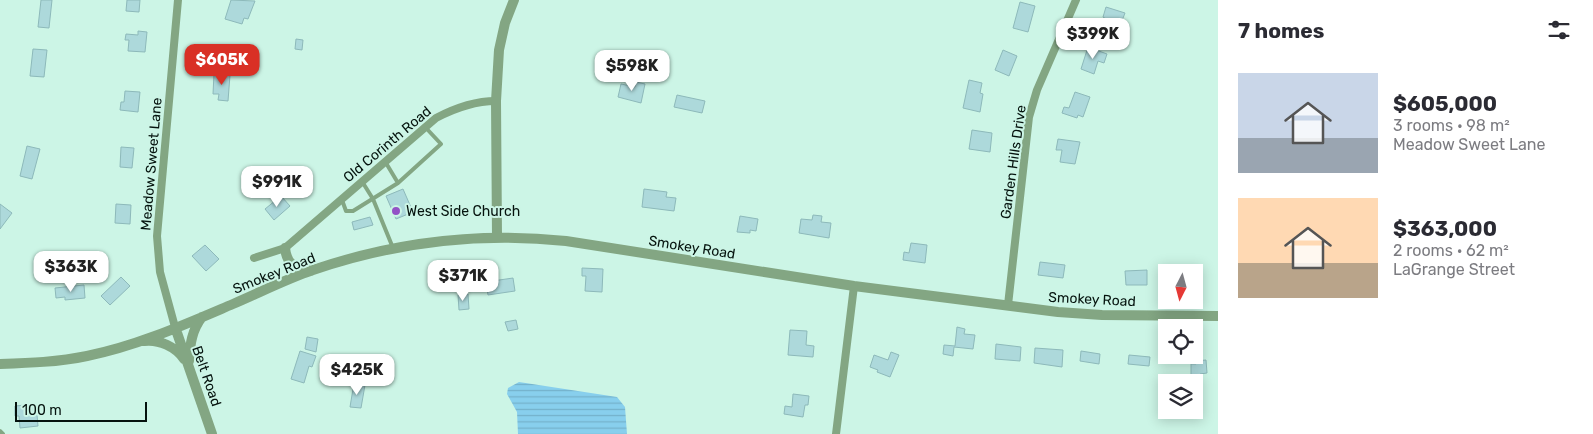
<!DOCTYPE html>
<meta charset="utf-8">
<style>
:root{--surface:#fff;--page:#f2f2f3;--text:#2b2b33;--muted:#7c7c81;--accent:#d93025}
body{margin:0;font-family:Rubik,sans-serif;background:var(--page);color:var(--text);height:100vh;display:flex;flex-direction:column;font-size:19px;white-space:nowrap}
*{box-sizing:border-box;margin:0}
p{font-size:16px;color:var(--muted)}
.icon{flex:none;width:28px;height:28px;fill:none;stroke:currentColor;stroke-width:2;stroke-linecap:round;stroke-linejoin:round}
.map{position:relative;flex:1;overflow:hidden}
.details{display:flex;flex-direction:column;background:var(--surface);width:375px}
.details>*{flex:none}
.needle{width:32px;rotate:186deg}
.fabs{position:absolute;left:1158px;top:264px;display:grid;gap:10px}
.fabs a{display:grid;place-items:center;width:45px;height:45px;border-radius:0px;background:var(--surface);box-shadow:0 2px 12px #0003;font-size:25px}
.scale{position:absolute;left:15px;bottom:12px;width:132px;box-sizing:border-box;padding-left:5px;border:2px solid #05130e;border-top:0;font-size:14px;line-height:18px;white-space:nowrap;color:#05130e;-webkit-text-stroke:4px #ccf5e6;paint-order:stroke}
.price{position:absolute;translate:-50% -42px;padding:0 11px;border-radius:10px;background:#fff;color:#222;font-size:16px;line-height:32px;filter:drop-shadow(0 1px 2px #0008)}
.price::after{content:'';position:absolute;left:50%;top:30px;width:15px;height:11px;margin-left:-8px;background:inherit;clip-path:polygon(0 0,100% 0,50% 100%)}
.price.current{background:var(--accent);color:#fff}
ul{padding:0;list-style:none}
li{display:flex;align-items:center;gap:15px;height:125px;padding:0 20px}
li span{display:grid;place-items:center;flex:none;width:140px;height:100px;border-radius:0px;color:#555}
li>.icon{margin-inline-start:auto}
span .icon{width:60px;height:60px;fill:#fffc;stroke-width:1}
li b{font-size:21px}
h2{display:flex;justify-content:space-between;align-items:center;height:60px;padding:0 20px;font-size:21px}
main{display:flex;flex:1;min-height:0}
.map>svg:first-child{display:block}
.water{fill:url(#water-rules)}
.building{fill:#add9db;stroke:#8db9ba}
.lines{fill:none;stroke-linecap:round;stroke-linejoin:round}
.service{stroke:#83a683;stroke-width:4}
.minor{stroke:#83a683;stroke-width:8}
.tertiary{stroke:#83a683;stroke-width:10}
.poi-dot{fill:#9351c6;stroke:#ccf5e6;stroke-width:2}
.labels{text-anchor:middle;stroke-width:4;stroke-linejoin:round;paint-order:stroke}
.street-label{font-size:14px;fill:#05130e;stroke:#ccf5e6}
.poi-label{font-size:14px;fill:#05130e;stroke:#ccf5e6;text-anchor:start}
</style>
<main>
<div class="map">
<svg width="1218" height="434" viewBox="0 0 1218 434">
<defs>
<pattern id="water-rules" width="6" height="5" patternUnits="userSpaceOnUse" patternTransform="scale(1.25)"><rect width="6" height="5" fill="#88cfed"/><path d="M0 2.5h6" fill="none" stroke="#74b1ca"/></pattern>
</defs>
<rect width="100%" height="100%" fill="#ccf5e6"/>
<!-- water -->
<path class="water" d="M519,382L617,397L625,407L627,434H518L517,412L507,394L508,388Z"/>
<!-- building -->
<path class="building" d="M41,0H52L49,28L38,27Z
M127,0H140L139,12L126,11Z
M231,0L255,1L248,19L244,18L242,24L225,19Z
M1020,2L1035,6L1028,32L1013,28Z
M1106,7L1125,13L1116,36L1102,31L1106,19L1103,17Z
M138,31L147,32L145,52L128,51L129,40H125L126,34L138,35Z
M296,39L303,40L302,50L295,49Z
M1088,47L1107,54L1104,63L1098,61L1094,74L1081,69Z
M33,49L47,50L44,77L30,76Z
M1003,50L1017,56L1009,76L995,70Z
M214,74L230,75L228,101L218,100L219,94H213Z
M969,80L982,83L980,93L983,94L980,112L963,108Z
M636,82L645,84L641,103L618,97L621,84L635,87Z
M125,91L140,92L138,112L120,110L121,102H124Z
M1075,92L1090,97L1083,117L1078,115L1077,118L1062,113L1064,107L1069,108Z
M677,95L705,101L702,113L674,107Z
M972,130L992,133L990,152L969,149Z
M1058,139L1080,142L1075,164L1060,162L1062,150H1056Z
M27,146L40,149L32,179L20,176Z
M121,147L134,148L132,168L120,167Z
M265,170L277,171V181L260,180V175L265,176Z
M403,189L413,212L396,219L386,196Z
M644,189L667,192L666,197L676,198L674,211L642,207Z
M281,196L290,206L274,220L265,209Z
M0,204L12,213L0,229Z
M116,204L131,205L130,224L115,223Z
M813,215L822,216L821,222L831,223L829,238L799,233L801,219L812,220Z
M740,216L758,219L756,231L750,230V233L737,232Z
M370,217L373,225L354,230L352,222Z
M911,243L927,245L925,263L903,260L904,252L909,253Z
M205,245L219,259L206,271L192,256Z
M1040,262L1065,265L1063,278L1038,275Z
M582,268L603,269L602,292L585,291L586,276H582Z
M1147,270V285H1126L1125,271Z
M121,277L130,286L110,305L101,296Z
M513,278L515,291L488,295L486,282Z
M84,285L85,298L65,300V297L56,298L55,288Z
M468,294L469,309L459,310L458,295Z
M516,320L518,329L508,331L505,322Z
M957,327L965,329L964,334L975,335L973,349L954,347L953,356L943,354L944,345L955,346Z
M790,330L807,331L806,345L814,346L813,357L788,355Z
M307,337L318,339L316,352L305,349Z
M996,344L1021,347L1020,361L995,359Z
M1035,348L1063,350L1062,367L1034,363Z
M300,351L316,356L312,367L309,366L304,383L291,379Z
M1081,351L1100,354L1099,364L1080,361Z
M891,352L899,355L890,377L877,372L878,370L870,367L874,355L888,360Z
M1129,355L1150,357L1149,366L1128,364Z
M1206,360L1207,373L1200,374V378H1191V364H1196L1195,361Z
M354,383L365,385L361,408L350,407Z
M793,394L809,396L808,405H805L803,417L784,414L785,406L792,407Z
M36,404L38,426L20,428L19,416H15V406Z"/>
<g class="lines">
<!-- service -->
<path class="service" d="M386,163L398,183
M363,183L373,199L393,248
M342,200L346,211H353L398,183L441,144L426,128
M0,431L3,434"/>
<!-- minor -->
<path class="minor" d="M254,258L285,248L436,118C455,108 474,101 496,101
M1008,305L1029,117L1037,90L1076,0
M175,327L160,272L157,236L178,0
M836,434L854,286"/>
<!-- tertiary -->
<path class="tertiary" d="M497,237L496,101L499,50L505,23L514,0
M285,248C287,266 295,267 311,271
M175,327L212,434
M144,341C159,339 176,347 184,359
M189,361C190,344 192,330 202,317
M0,364C29,363 58,362 87,356C137,346 186,324 233,304C259,293 286,279 313,270C395,242 480,232 566,241L854,286L1058,312L1102,315L1218,316"/>
</g>
<!-- markers -->
<circle class="poi-dot" cx="396" cy="211" r="5"/>
<g class="labels">
<!-- street labels -->
<g class="street-label">
<text transform="translate(387 144) rotate(-40)" y="5">Old Corinth Road</text>
<text transform="translate(1013 162) rotate(-82)" y="5">Garden Hills Drive</text>
<text transform="translate(151 164) rotate(-85)" y="5">Meadow Sweet Lane</text>
<text transform="translate(692 247) rotate(9)" y="5">Smokey Road</text>
<text transform="translate(274 273) rotate(-22)" y="5">Smokey Road</text>
<text transform="translate(1092 299) rotate(3)" y="5">Smokey Road</text>
<text transform="translate(207 376) rotate(71)" y="5">Belt Road</text>
</g>
<!-- poi labels -->
<g class="poi-label">
<text x="406" y="216">West Side Church</text>
</g>
</g>
</svg>
<div class="fabs">
<a><svg class="needle" viewBox="-14 -14 28 28"><path d="M0-13l5 13h-10z" fill="#e53935"/><path d="M0 13l5-13h-10z" fill="#7c7c81"/></svg></a>
<a><svg class="icon" aria-label="locate" viewBox="0 0 24 24"><circle cx="12" cy="12" r="6"/><path d="M12 2v4M12 18v4M2 12h4M18 12h4"/></svg></a>
<a><svg class="icon" aria-label="layers" viewBox="0 0 24 24"><path d="M12 4l9 5-9 5-9-5zM3 14l9 5 9-5"/></svg></a>
</div>
<div class="scale">100 m</div>
<b class="price" style="left:1093px;top:60px">$399K</b>
<b class="price current" style="left:222px;top:86px">$605K</b>
<b class="price" style="left:632px;top:92px">$598K</b>
<b class="price" style="left:277px;top:208px">$991K</b>
<b class="price" style="left:71px;top:293px">$363K</b>
<b class="price" style="left:463px;top:302px">$371K</b>
<b class="price" style="left:357px;top:396px">$425K</b>
</div>
<section class="details">
<h2>7 homes<svg class="icon" aria-label="filters" viewBox="0 0 24 24"><path d="M4 7h16M4 17h16"/><circle cx="9" cy="7" r="2"/><circle cx="15" cy="17" r="2"/></svg></h2>
<ul>
<li><span style="background:linear-gradient(#c9d6e8 65%,#9aa5b1 0)"><svg class="icon" aria-label="home" viewBox="0 0 24 24"><path d="M3 11l9-7 9 7M6 9v11h12V9"/></svg></span><div><b>$605,000</b><p>3 rooms · 98 m²</p><p>Meadow Sweet Lane</p></div></li>
<li><span style="background:linear-gradient(#ffd9b3 65%,#b9a48a 0)"><svg class="icon" aria-label="home" viewBox="0 0 24 24"><path d="M3 11l9-7 9 7M6 9v11h12V9"/></svg></span><div><b>$363,000</b><p>2 rooms · 62 m²</p><p>LaGrange Street</p></div></li>
</ul>
</section>
</main>
